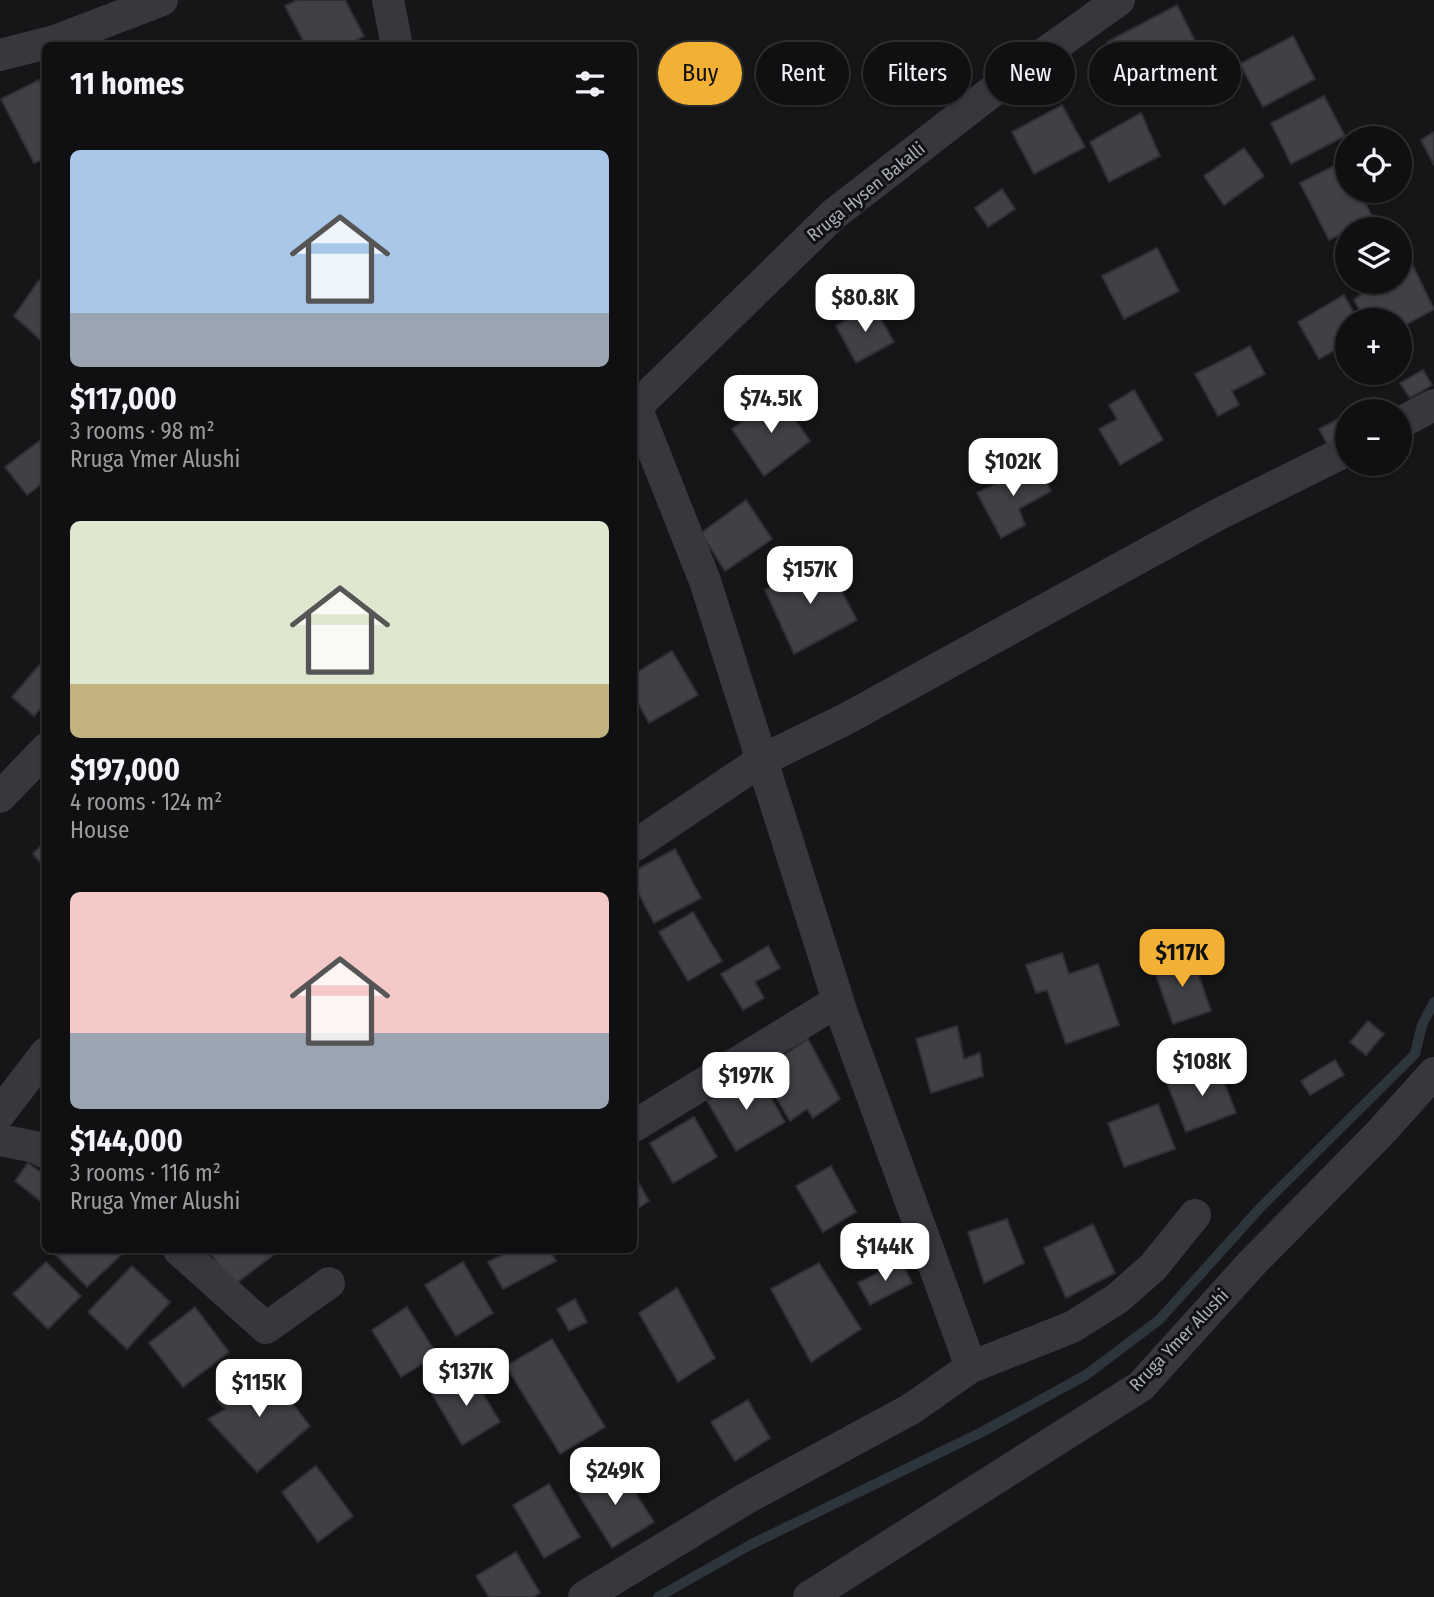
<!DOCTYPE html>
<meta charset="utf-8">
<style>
:root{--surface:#101012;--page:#19191b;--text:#f1f3f6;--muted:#9c9d9f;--line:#303032;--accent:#f2b134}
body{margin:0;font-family:"Fira Sans Condensed",sans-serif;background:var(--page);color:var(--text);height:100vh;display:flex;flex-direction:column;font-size:26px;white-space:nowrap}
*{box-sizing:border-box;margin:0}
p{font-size:23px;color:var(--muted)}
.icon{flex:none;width:38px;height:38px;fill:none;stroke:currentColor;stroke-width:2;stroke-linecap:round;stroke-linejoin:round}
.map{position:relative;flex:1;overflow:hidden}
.panel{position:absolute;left:42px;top:42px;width:595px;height:1211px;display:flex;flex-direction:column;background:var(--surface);border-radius:10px;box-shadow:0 2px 5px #0004,0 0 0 2px var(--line)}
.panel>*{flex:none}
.hud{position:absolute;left:658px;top:42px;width:665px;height:63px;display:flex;gap:14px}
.controls{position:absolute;left:1335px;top:126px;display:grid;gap:14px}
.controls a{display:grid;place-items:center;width:77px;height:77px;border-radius:50%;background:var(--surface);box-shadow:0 2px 5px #0004,0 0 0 2px var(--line);font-size:35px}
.price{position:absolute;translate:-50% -60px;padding:0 16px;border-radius:14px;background:#fff;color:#222;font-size:23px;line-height:46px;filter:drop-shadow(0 2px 4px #0008)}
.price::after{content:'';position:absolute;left:50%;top:42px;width:21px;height:16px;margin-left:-10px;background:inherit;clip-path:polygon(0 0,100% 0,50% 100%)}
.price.current{background:var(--accent);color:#111}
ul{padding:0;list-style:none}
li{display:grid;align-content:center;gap:14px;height:371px;padding:0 28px}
li span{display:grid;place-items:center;height:217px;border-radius:10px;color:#555}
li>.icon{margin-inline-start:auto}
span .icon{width:126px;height:126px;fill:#fffc;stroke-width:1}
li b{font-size:30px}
h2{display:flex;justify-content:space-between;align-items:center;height:84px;padding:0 28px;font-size:30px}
.chip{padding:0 24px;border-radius:32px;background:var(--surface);box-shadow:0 2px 5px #0004,0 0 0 2px var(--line);font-size:24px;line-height:63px}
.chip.current{background:var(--accent);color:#111}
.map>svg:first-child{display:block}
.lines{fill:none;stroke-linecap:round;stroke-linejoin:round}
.stream{stroke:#2c353c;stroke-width:10}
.building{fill:#404145;stroke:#303034;stroke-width:2}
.minor{stroke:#37383d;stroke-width:32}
.labels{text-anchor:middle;stroke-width:6;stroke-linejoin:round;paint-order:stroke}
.street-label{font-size:18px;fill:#a8adb8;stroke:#111113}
</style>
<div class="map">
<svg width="1434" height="1597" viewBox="0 0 1434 1597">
<rect width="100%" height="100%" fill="#161618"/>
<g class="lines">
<!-- stream -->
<path class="stream" d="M658,1597L750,1545L982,1432L1086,1375L1159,1320L1260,1208L1415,1054L1422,1025L1434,1002"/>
</g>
<!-- building -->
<path class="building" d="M297,0H345L364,36L345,46H306L285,6Z
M1177,5L1195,41L1126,77L1107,42Z
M1293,36L1315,79L1263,107L1240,64Z
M39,80L46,92V158L34,163L1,99Z
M1324,96L1345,136L1291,164L1271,123Z
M1062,105L1085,147L1034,174L1012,132Z
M1141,113L1160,156L1109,182L1090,142Z
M1434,132V165L1421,140Z
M1244,148L1264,176L1224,205L1204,176Z
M1344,161L1348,168V191H1359L1373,218L1329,240L1300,183Z
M1002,189L1015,209L988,227L975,208Z
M1157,248L1179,291L1124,319L1102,276Z
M1413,266L1434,309L1400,328V320H1365L1354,300L1370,287L1367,282H1400V273Z
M39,280L46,284V345L14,316Z
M1344,295L1358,320H1348V343L1319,359L1298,322Z
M873,305L894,342L856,363L836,326Z
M1250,346L1265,374L1232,391L1239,405L1218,416L1195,374Z
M1423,370L1432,385L1410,398L1400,383Z
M1134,390L1163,440L1120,465L1099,429L1117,419L1109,405Z
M778,395L810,441L764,476L732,429Z
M1348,414V440L1330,449L1319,429Z
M46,436V480L27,495L5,467Z
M1037,463L1051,491L1019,509L1025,525L1001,538L977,493Z
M746,500L772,539L725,571L701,533Z
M824,558L857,620L794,654L765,590Z
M672,651L698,695L649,723L634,696V674Z
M46,657V702L34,716L12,697Z
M46,840V869L33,854Z
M675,849L701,898L654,923L634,885V871Z
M693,912L722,961L688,981L659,932Z
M768,946L780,968L755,982L764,998L743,1010L721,974Z
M1062,953L1069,974L1098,964L1119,1025L1066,1044L1047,990L1036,993L1026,965Z
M1191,953L1211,1011L1173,1024L1153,967Z
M1368,1021L1384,1034L1366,1055L1350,1042Z
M957,1026L964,1059L980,1053L983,1076L931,1093L916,1039Z
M808,1039L840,1099L813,1118L807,1109L790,1121L760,1071Z
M1335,1060L1344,1075L1310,1095L1301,1081Z
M1217,1064L1236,1113L1186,1132L1167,1083Z
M757,1073L785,1122L736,1151L707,1101Z
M1158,1104L1175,1149L1124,1167L1108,1123Z
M694,1117L717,1157L673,1183L650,1143Z
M28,1163L46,1176L43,1203L15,1181Z
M831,1166L856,1212L823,1232L796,1186Z
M634,1175L649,1201L634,1211Z
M1007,1219L1024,1263L984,1283L968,1232Z
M1093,1224L1115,1273L1066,1298L1044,1248Z
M51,1250H116L121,1255L87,1287Z
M208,1250H280L234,1285Z
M512,1250H550L556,1261L503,1289L488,1262Z
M901,1261L912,1283L870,1305L858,1283Z
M46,1262L81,1296L48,1329L13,1294Z
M463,1262L493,1313L456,1336L425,1285Z
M819,1263L861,1329L811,1362L771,1289Z
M132,1266L170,1302L127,1349L88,1312Z
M677,1288L715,1358L678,1382L639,1313Z
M575,1299L587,1322L569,1331L557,1309Z
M195,1307L229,1352L183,1387L149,1343Z
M407,1307L437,1355L401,1377L372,1330Z
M552,1339L605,1427L560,1454L506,1366Z
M262,1364L310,1426L257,1472L208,1419L226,1409L217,1401Z
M469,1371L500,1422L462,1445L432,1394Z
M748,1400L770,1438L735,1461L711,1422Z
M316,1466L353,1516L318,1542L282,1492Z
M618,1466L654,1522L612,1548L577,1492Z
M549,1484L580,1537L544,1558L513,1505Z
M516,1552L540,1593L533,1597H489L476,1576Z"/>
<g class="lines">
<!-- minor -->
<path class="minor" d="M388,0L397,46
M0,55L55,41L162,0
M636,407L705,581L843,1016L971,1367
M634,409L834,214L1003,83L1119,0
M1400,423L1434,405
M0,797L46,749
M634,846L762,760L844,720L1217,515L1348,450
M0,1113L46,1053
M634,1126L838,1001
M0,1140L35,1147L46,1153
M179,1250L266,1328L329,1283
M584,1597L745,1499L911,1409L971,1367L1072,1327L1118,1298L1153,1267L1195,1215
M809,1597L1141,1386L1252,1263L1379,1134L1434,1073"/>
</g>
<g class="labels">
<!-- street labels -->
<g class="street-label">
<text transform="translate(866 192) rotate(-39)" y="6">Rruga Hysen Bakalli</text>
<text transform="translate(1179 1340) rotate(-46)" y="6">Rruga Ymer Alushi</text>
</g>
</g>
</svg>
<div class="controls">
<a><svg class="icon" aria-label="locate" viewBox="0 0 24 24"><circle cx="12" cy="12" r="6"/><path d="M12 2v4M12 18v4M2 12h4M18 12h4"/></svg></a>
<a><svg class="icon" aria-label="layers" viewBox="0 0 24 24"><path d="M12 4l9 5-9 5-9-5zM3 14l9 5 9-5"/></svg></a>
<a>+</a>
<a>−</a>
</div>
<b class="price" style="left:865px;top:334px">$80.8K</b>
<b class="price" style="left:771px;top:435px">$74.5K</b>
<b class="price" style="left:1013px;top:498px">$102K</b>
<b class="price" style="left:810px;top:606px">$157K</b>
<b class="price current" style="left:1182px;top:989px">$117K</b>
<b class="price" style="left:1202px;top:1098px">$108K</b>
<b class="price" style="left:746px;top:1112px">$197K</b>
<b class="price" style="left:885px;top:1283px">$144K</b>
<b class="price" style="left:466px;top:1408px">$137K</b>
<b class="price" style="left:259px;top:1419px">$115K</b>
<b class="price" style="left:615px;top:1507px">$249K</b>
<div class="hud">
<a class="chip current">Buy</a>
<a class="chip">Rent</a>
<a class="chip">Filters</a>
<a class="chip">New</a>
<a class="chip">Apartment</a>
</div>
<section class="panel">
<h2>11 homes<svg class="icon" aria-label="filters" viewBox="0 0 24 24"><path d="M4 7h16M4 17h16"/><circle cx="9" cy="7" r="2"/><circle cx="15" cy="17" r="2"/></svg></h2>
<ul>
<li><span style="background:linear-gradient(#a9c7e8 75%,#9aa5b1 0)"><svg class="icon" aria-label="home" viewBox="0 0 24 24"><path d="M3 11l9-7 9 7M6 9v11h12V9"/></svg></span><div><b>$117,000</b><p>3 rooms · 98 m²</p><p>Rruga Ymer Alushi</p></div></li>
<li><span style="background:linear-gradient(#dfe7d0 75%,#c2b280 0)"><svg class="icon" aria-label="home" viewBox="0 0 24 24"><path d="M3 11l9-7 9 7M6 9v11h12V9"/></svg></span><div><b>$197,000</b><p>4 rooms · 124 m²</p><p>House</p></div></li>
<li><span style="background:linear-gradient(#f6c9c9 65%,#9aa5b1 0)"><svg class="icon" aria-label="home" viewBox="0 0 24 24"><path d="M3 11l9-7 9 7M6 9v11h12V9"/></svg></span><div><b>$144,000</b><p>3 rooms · 116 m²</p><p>Rruga Ymer Alushi</p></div></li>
</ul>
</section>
</div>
